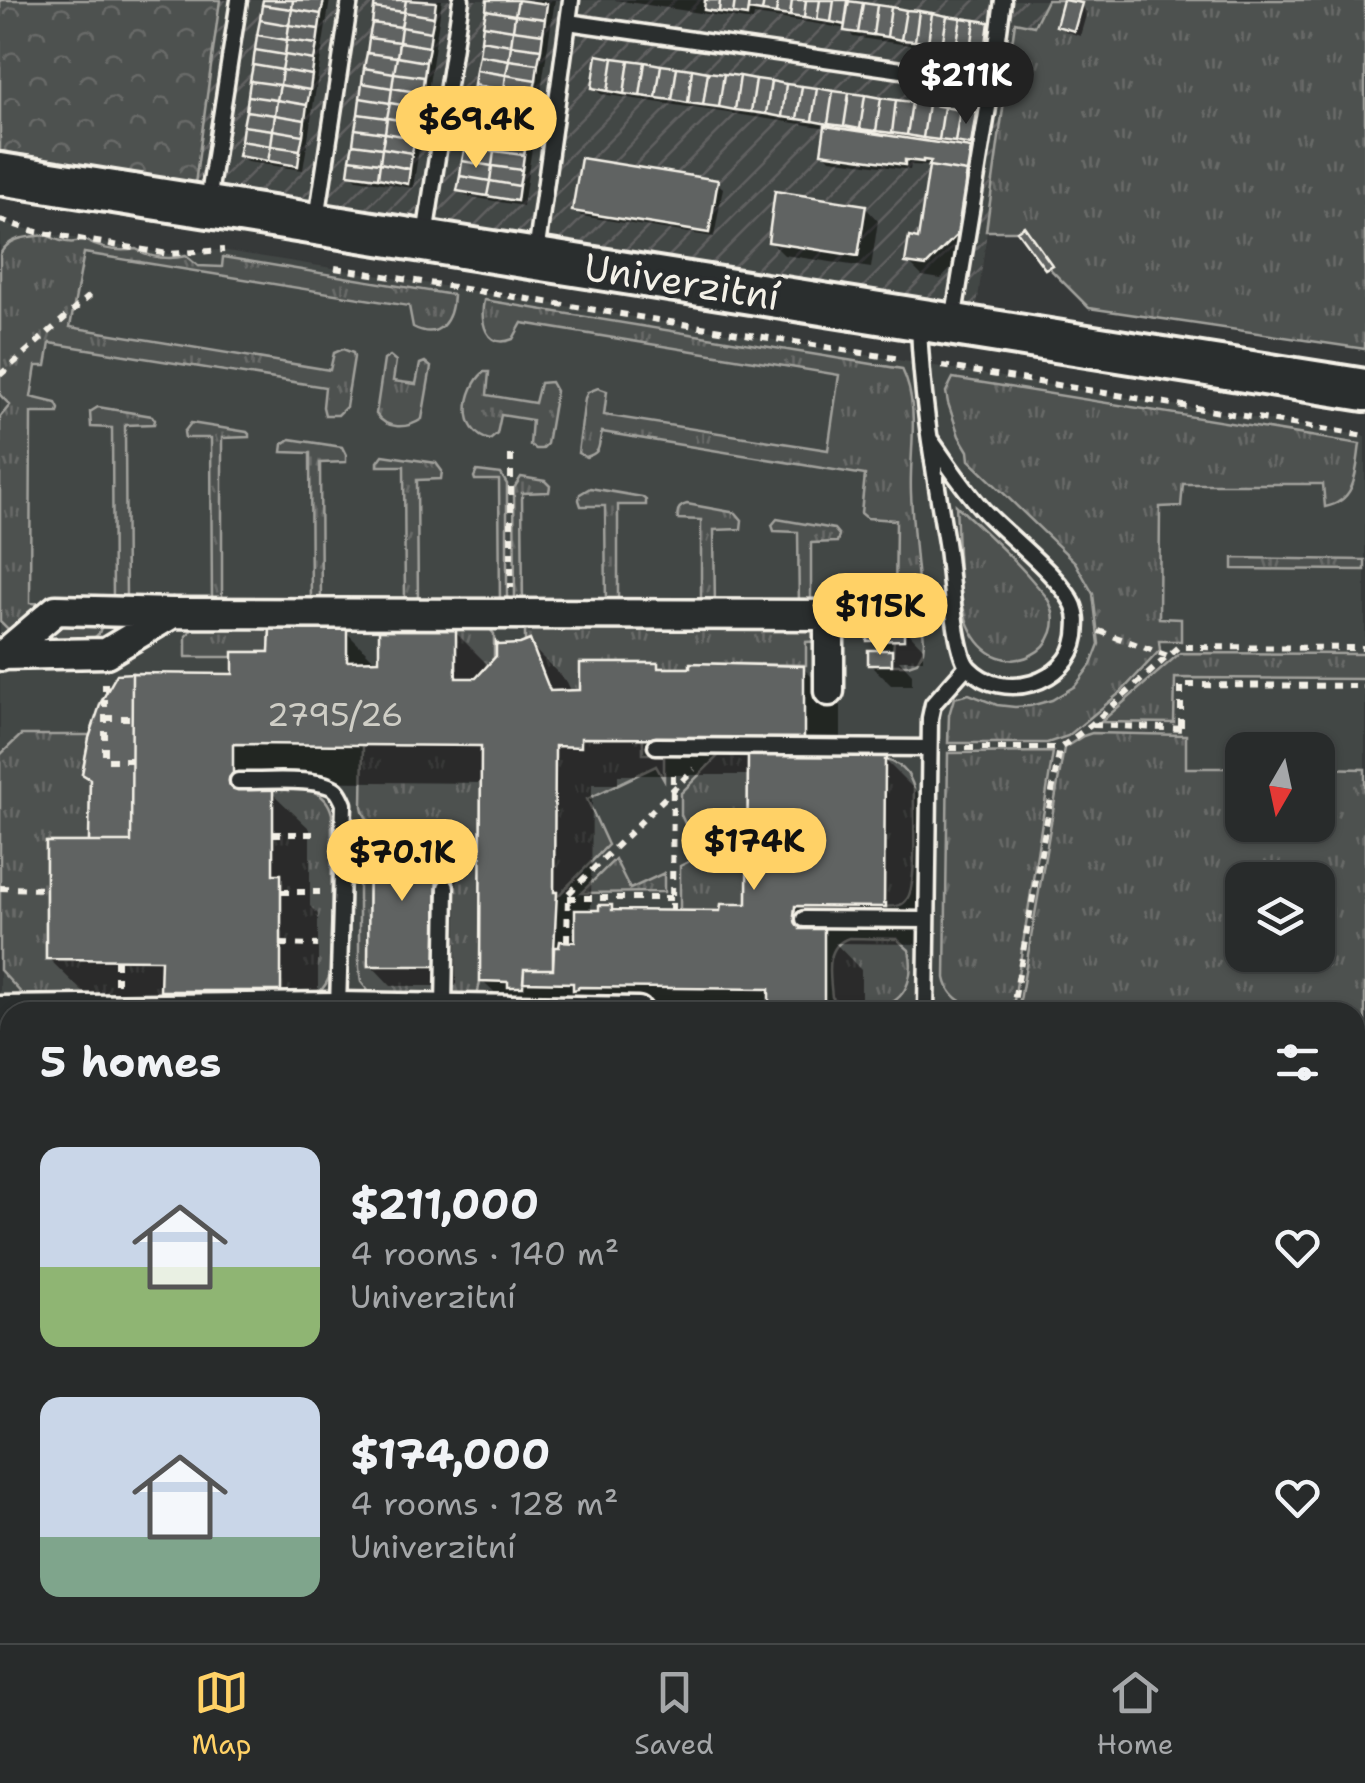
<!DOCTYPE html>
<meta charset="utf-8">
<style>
:root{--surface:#282b2b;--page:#303333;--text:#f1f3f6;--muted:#a5a7a9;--line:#444747;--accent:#ffd166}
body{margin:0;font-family:"Shantell Sans",sans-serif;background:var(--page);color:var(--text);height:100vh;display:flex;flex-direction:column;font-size:38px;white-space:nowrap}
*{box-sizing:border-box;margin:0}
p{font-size:32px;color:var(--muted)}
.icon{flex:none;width:55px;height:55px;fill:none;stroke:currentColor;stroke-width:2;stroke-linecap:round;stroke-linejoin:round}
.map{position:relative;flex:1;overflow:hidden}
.panel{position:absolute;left:0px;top:1002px;width:1365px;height:642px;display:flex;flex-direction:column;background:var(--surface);border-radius:30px 30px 0 0;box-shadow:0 2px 8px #0004,0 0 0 2px var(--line)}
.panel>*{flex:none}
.needle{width:65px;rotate:189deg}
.buttons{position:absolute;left:1225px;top:732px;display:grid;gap:20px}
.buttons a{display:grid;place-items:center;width:110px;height:110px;border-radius:20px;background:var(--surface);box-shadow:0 2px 8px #0004,0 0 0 2px var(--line);font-size:50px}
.price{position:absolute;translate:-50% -85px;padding:0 22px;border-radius:35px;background:var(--accent);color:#111;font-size:32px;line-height:65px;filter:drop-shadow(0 2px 5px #0008)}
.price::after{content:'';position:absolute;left:50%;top:60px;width:30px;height:22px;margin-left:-15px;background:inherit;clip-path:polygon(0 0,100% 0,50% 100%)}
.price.on{background:#222;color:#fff}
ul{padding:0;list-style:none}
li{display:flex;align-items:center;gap:30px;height:250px;padding:0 40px}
li span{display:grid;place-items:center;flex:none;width:280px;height:200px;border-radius:20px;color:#555}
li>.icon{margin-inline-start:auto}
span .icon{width:120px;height:120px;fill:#fffc;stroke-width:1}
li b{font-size:42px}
h2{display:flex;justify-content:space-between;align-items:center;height:120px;padding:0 40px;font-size:42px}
.menu{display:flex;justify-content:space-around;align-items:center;height:140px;border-top:2px solid var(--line);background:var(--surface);font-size:28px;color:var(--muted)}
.menu a{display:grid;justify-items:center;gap:5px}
.menu .on{color:var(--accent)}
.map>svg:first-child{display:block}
.built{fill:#434645;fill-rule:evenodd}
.industrial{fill:url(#industrial-furrows)}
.grass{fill:url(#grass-tufts);stroke:#a1a19c;stroke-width:2.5;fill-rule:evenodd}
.park{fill:url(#park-crowns);stroke:#a1a19c;stroke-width:2.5}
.shadow{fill:#0007;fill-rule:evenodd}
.building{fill:#616362;stroke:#f4f1e8;stroke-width:2.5}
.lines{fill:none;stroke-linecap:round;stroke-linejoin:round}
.lane-casing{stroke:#f4f1e8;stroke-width:21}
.street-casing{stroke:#f4f1e8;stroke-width:35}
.secondary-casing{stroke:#f4f1e8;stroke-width:48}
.path{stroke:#f4f1e8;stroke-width:6;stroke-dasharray:8 8;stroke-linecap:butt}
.lane{stroke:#2a2d2e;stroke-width:14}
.street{stroke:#2a2d2e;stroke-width:28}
.secondary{stroke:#2a2d2e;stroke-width:40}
.labels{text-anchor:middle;stroke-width:8;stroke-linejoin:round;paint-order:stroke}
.number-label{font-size:32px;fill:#cfcec6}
.street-label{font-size:38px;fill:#f4f1e8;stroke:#2a2d2e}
</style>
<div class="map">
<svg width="1365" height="1643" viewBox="0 0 1365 1643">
<defs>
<pattern id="industrial-furrows" width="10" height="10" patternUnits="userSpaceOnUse" patternTransform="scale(2.5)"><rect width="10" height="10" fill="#434645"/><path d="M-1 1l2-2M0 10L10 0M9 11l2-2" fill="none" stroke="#5f6160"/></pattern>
<pattern id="grass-tufts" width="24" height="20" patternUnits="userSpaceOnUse" patternTransform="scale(2.5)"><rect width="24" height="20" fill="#4e514f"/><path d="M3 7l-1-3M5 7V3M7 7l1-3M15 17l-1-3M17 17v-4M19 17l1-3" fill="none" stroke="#686a68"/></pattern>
<pattern id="park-crowns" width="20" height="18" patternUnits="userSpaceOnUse" patternTransform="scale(2.5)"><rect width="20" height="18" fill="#4e514f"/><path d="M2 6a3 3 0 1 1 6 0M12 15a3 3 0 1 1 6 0" fill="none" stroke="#686a68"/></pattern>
</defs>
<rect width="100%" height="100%" fill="#363939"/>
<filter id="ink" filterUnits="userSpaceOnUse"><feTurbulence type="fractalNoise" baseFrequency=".01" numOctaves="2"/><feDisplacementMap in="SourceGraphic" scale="20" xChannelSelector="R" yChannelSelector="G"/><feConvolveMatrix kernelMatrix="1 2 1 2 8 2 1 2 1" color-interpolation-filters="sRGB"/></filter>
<g filter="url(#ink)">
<!-- built -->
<path class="built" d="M0,221L37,232L168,254L221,250L1365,436V1643H0ZM1242,750H1318V825H1242ZM1242,880H1318V955H1242ZM10,1012H1355V1635H10Z"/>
<!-- industrial -->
<path class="industrial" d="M220,0H1048L1034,26L1015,22L977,306L195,184Z"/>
<!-- grass -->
<path class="grass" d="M1047,0H1365V349L1089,308L1048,267L1051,264L1024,227L1017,231H986L1015,22L1034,26Z
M47,235C59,242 71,245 84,240C100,249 118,252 136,249C151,258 169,260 186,256L198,266L222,267L223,257L453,295C452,320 440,341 413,327L409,306L84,253L70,327L330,370L334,353L343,349L353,353L354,357L346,407L338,415H325L323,407L325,387L50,343L46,366H36L31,397L56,403L59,409L58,413H31L30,603L55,604L14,635L0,621V417L10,405L0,395V254C10,236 28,237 47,235Z
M484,300L902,369C921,408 909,451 911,493C913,543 920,593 924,642L923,651L917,662L908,665H892L894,640H904V613L868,614V609L895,608L896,520L867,518L861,513L865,475L602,432C597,446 603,452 586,457L578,453L585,398L588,392L598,388L607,391L604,415L828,450L839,375L522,323L513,339C485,350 480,321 484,300Z
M390,356L396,361L393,381L416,384L420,364L425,362L431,367L422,419C407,429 387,430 376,414L384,360Z
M484,372H489L487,395L535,403L540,383L551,382L556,391L547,444L542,449H536L530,445L532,420L501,415L497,434L490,440C458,432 464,389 484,372Z
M953,378L1360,444C1356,471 1357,501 1325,507L1323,484H1183L1181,506L1160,507L1159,618L1181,619V641H1159L1160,650L1121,692L1068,736L1047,743H948L949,715L954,698L969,694L997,705L1015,707L1030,706L1052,700L1075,686L1091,665L1099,644L1093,594L1075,562L969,460L968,451L959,436L948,403L946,392Z
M98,407L152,416L155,420L154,424L125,425L126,604L113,605L112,428L91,427L90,412Z
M191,423L247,432L249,434V437L222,438V605H212L211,438H185L184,432Z
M290,439L342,447L346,455V462L320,463L321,606H311L310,453L282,452L283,444Z
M383,455L436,463L442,471L441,479L417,480L418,606H405L404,466H378V462Z
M477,471L501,474L507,484V600L500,606L499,480H475L474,477Z
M521,477L545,481L550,486L549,492L522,493L523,607L515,600L514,488Z
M590,488L642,497L646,500V505H618V607H606L605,506H581L579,500L580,494Z
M687,504L736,513L742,520L741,529L714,530L715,608H701V520L678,519C676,511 679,506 687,504Z
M956,505C982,529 1009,553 1032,580C1037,586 1043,592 1047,598C1077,647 999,693 969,626C957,601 958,535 956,505Z
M777,519L834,529L839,535L837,542L811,543V608H799L798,532L774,531L772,525Z
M1233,558L1365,560V570L1233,569Z
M59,614L103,622L99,633L91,642H27Z
M201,620L484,622L494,634V658L476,678H456V630L270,629L269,652H234L233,657H186V636Z
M535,622L822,624V641L806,642V665L691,663L690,668H658L657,663H581L580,690L550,691L530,641L525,644V631Z
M1180,653L1365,654V679L1175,678L1174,723L1101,722Z
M1092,733L1186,735V768H1242V825H1318V768L1365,769V1643H1013V1635H1355V1012H1018L1064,748L1083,736ZM1242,880H1318V955H1242Z
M21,735H90L82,774L90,779L89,842H46V959L161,960V991H281V875L273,874V788C298,789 325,785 332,814L331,970C329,981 325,988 316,995L26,998L0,970V755Z
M581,738H643V754H664V780L656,766L587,799L608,845L557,897V892H554L555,746L580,747Z
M363,745L481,746L480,981L477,997L456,1000L453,994L454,886L437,885V843L434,842V826L374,824C366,820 363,814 362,806Z
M1053,752L1013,1007C986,1007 952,1012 945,978L948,753Z
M719,755H748L747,904L720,911H680V866L700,856L681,815V793Z
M885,760C901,763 910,773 914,789C913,810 918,884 907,899C902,907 895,906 886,907L884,903Z
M369,842L368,965L436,966L435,996L374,998L361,982L359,968V851L363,844Z
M615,859L630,889L664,873V892L581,893Z
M849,938L897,939L909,950C914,971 909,997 886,1005C879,1008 869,1007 861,1007C848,1007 841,1006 832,997C830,975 824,946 849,938Z
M10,1044V1186H0V1052Z
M0,1302H10V1449L0,1448Z
M0,1543H10V1635H57L45,1643H0Z
M111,1635H291L280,1643H119Z
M335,1635H451V1642L496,1640L503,1643H339Z"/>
<!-- park -->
<path class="park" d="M0,0H220L195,184L0,151Z"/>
<!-- shadow -->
<path class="shadow" d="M265,0H330L303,170L247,162L241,155Z
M377,0H442L413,188L357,179L351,173Z
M490,0H555L523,206L466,196L460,190Z
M615,0H851L856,4L988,25L994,31L991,57L853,37L847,29L812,23L754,15L753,21Z
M1081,6L1087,12L1080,36L1065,31L1059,25Z
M594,88L975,114L981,120L977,150L967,148L976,157L970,249L941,279L922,276L908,262L920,242L932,166L911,165L910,170L830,159L824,152L828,128L601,94Z
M716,182L723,188L714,237L581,216L575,210Z
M865,207L878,221L871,268L784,255L770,241Z
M903,627L923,648V660H899L912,674V685H891L870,664L883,653L870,640Z
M346,632L377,663L455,632L490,667L529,644L567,682L572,693L657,665L662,670L803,668L841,706V758L884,759L922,797L921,944L835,943L861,970V1012H515L482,980L483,783L270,781V791L310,829V906L318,914V1012L87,996L48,958L92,844L235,676L272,654ZM618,775H751L750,907L723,913L616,912L611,908L591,912L592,784H618Z
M436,845L457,865L456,986H391L371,965Z
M0,1139L10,1149V1339H0Z
M1355,1350L1365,1351V1404L1355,1397L1361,1365L1355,1364Z
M0,1451H10V1579H0Z
M344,1635H392V1641H351Z
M764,1635H986V1643H764Z"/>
<!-- building -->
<path class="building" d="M263,0H293L292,9L262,5Z
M293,0H324L321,14L292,9Z
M375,0H406L404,12L374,8Z
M406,0L436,2L434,17L404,12Z
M487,0H518L515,15L486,10Z
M518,0L547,4L545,19L515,15Z
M705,0H720L719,12L704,10Z
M720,0H735L733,14L719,12Z
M735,0H749L747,16L733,14Z
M749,0H764L762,12L748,10Z
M764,0H778L776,14L762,12Z
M778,0H792L790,16L776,14Z
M792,0H806L804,18L790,16Z
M806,0H820L817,20L804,18Z
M820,0H834L831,22L817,20Z
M834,0H849L845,25L831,22Z
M1063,0L1082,3L1074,31L1056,26Z
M848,1L863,3L858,33L844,31Z
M863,3L877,5L873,35L858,33Z
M262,5L292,9L289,25L260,20Z
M877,5L891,7L887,37L873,35Z
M891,7L906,10L901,40L887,37Z
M374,8L404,12L401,27L372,23Z
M292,9L321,14L319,29L289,25Z
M486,10L515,15L513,30L483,25Z
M906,10L919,11L915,41L901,40Z
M919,11L932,13L928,43L915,41Z
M404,12L434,17L431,32L401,27Z
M932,13L947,16L942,46L928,43Z
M515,15L545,19L543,34L513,30Z
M947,16L961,18L956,48L942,46Z
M961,18L975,20L971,50L956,48Z
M260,20L289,25L287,40L257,35Z
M975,20L989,22L985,52L971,50Z
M372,23L401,27L399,42L369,38Z
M289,25L319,29L317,44L287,40Z
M483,25L513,30L511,45L481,40Z
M401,27L431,32L429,47L399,42Z
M513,30L543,34L541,49L511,45Z
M257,35L287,40L285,55L255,50Z
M369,38L399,42L397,57L367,53Z
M287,40L317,44L314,60L285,55Z
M481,40L511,45L509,60L479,55Z
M399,42L429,47L426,62L397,57Z
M511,45L541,49L538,64L509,60Z
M255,50L285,55L282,70L253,65Z
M367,53L397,57L394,73L364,68Z
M285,55L314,60L312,75L282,70Z
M479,55L509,60L506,75L476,70Z
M597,55L613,58L608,91L592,88Z
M397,57L426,62L424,77L394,73Z
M613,58L629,60L624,94L608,91Z
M509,60L538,64L536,80L506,75Z
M629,60L645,62L640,96L624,94Z
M645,62L661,65L656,98L640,96Z
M253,65L282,70L280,85L250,81Z
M661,65L677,67L672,100L656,98Z
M677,67L692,69L688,103L672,100Z
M364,68L394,73L392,88L362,83Z
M692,69L708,72L703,105L688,103Z
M282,70L312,75L310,90L280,85Z
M476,70L506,75L504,90L474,85Z
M708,72L724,74L719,107L703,105Z
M394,73L424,77L422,93L392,88Z
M724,74L740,76L735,110L719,107Z
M506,75L536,80L533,95L504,90Z
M740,76L756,79L751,112L735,110Z
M756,79L771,81L766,114L751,112Z
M250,81L280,85L277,100L248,96Z
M771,81L786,84L782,117L766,114Z
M362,83L392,88L390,103L360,98Z
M786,84L802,86L797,119L782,117Z
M280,85L310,90L307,105L277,100Z
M474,85L504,90L501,105L471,101Z
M802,86L817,88L812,121L797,119Z
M392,88L422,93L419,108L390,103Z
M817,88L833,91L828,124L812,121Z
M504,90L533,95L531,110L501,105Z
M833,91L849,93L844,126L828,124Z
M849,93L865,95L860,129L844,126Z
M865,95L881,98L876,131L860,129Z
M248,96L277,100L275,115L246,111Z
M360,98L390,103L387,118L358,114Z
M881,98L896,100L892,133L876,131Z
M277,100L307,105L305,120L275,115Z
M896,100L912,102L907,135L892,133Z
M471,101L501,105L499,120L469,116Z
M912,102L928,104L923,138L907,135Z
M390,103L419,108L417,123L387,118Z
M928,104L944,107L939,140L923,138Z
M501,105L531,110L529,125L499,120Z
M944,107L960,110L955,142L939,140Z
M960,110L976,112L971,145L955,142Z
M246,111L275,115L273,130L243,126Z
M358,114L387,118L385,133L355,129Z
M275,115L305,120L303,135L273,130Z
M469,116L499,120L497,136L467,131Z
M387,118L417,123L415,138L385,133Z
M499,120L529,125L527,140L497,136Z
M243,126L273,130L271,146L241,141Z
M825,126L971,148L967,172L929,166L931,161L923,160V162L905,160V165L821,153Z
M355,129L385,133L382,148L353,144Z
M273,130L303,135L300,150L271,146Z
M467,131L497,136L494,151L465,146Z
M385,133L415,138L412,153L382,148Z
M497,136L527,140L524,155L494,151Z
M241,141L271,146L268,161L238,156Z
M353,144L382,148L380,163L350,159Z
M271,146L300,150L298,166L268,161Z
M465,146L494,151L492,166L462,161Z
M382,148L412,153L410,169L380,163Z
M494,151L524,155L522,170L492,166Z
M581,158L718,180L709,233L572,211Z
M350,159L380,163L378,178L348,174Z
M462,161L492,166L490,181L460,176Z
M380,163L410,169L408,184L378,178Z
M492,166L522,170L519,186L490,181Z
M929,166L967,172L957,235L926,266L905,263L909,237L918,239Z
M460,176L490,181L487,196L457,191Z
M490,181L519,186L517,201L487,196Z
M775,191L866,205L858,256L768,242Z
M1024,226L1052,265L1045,269L1017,231Z
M867,625H904V640L867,641Z
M270,629H347V661L379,660V630H456V678H476L496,656V642L499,645L520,644L530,640L550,691L580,690V663H658V668H690V663L804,666V739L581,738V747L555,746L554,892H557L553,969H524L523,987H508V982L480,981L481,746L233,744V788H273V874H281V991H160L161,960L46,959V842H131L132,673L233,674V652H269Z
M868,650H892V665H868Z
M132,673L131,842H89L90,779L82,774L89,738L101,702L117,674Z
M748,755L887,756V760H885L884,903H886V907L795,906L794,916L800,917V929H824V1007H769V989L578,987V989L573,990V983L523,982L524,969H553V947H559L560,941L575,942V910H599V905H612V910L720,911L721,904H747Z
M369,842H437L436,966H368Z
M10,1044V1075L0,1064V1052Z
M0,1186H10V1302H0Z
M0,1228H10V1302H0Z
M0,1228H10V1302H0Z
M1361,1348L1365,1349L1364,1400L1355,1398V1381Z
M0,1448L10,1449V1543H0Z
M761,1635H966V1643H761Z"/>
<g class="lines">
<!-- lane casing -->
<g class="lane-casing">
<path id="lane" d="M568,22L992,83L953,321
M992,83L1003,0
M208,202L239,0
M317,219L350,0
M425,236L461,0
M536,254L571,0
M919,323C921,399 935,474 947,549C951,574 954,653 969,668C1002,703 1069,684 1076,636C1077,625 1078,616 1074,606C1061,577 1009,537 985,512C964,490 948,464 930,439
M656,746L929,748
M238,781C260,782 320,776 336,790C340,794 342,799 344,804L338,1007
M343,834H433
M804,919L927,920
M444,1009L446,887
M926,1012L930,718L933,704L967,666
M86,1635V1643
M316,1643V1635
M713,1643V1635"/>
</g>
<!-- street casing -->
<g class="street-casing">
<path id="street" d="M0,655L106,653L173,613L829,615V691
M2,656L56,610L172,613
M0,1011L338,1007L638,1012
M629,1643L634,1635
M997,1643V1635"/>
</g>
<!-- secondary casing -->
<g class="secondary-casing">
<path id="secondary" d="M0,174L1365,390"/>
</g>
<!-- path -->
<path class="path" d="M0,220L37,232L168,254L224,250
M335,268L900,359
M942,366L1365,436
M0,375L93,293
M511,455V588
M1099,631L1168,656
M105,683V760H132
M105,718H132
M1093,725L1186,729
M1181,727V685L1365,686
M950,748H1060
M273,834H321
M0,888L46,889
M281,892H320
M568,898H672
M672,911L673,768
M567,941L568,894L694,769
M281,944L318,945
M117,984V960
M1009,1012L1013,1007L1060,748L1091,725L1178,647L1365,648
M1355,1471L1365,1487
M1355,1556L1365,1547
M1247,1643L1259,1635"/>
<!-- lane -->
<use href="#lane" class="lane"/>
<!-- street -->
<use href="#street" class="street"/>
<!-- secondary -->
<use href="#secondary" class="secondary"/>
</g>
</g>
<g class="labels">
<!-- number labels -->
<g class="number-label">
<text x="335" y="726">2795/26</text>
</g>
<!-- street labels -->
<g class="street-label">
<text transform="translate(682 282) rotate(9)" y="13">Univerzitní</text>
</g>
</g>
</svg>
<div class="buttons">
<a><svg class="needle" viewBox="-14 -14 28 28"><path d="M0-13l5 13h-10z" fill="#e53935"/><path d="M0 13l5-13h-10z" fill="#a5a7a9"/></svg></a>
<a><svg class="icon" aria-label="layers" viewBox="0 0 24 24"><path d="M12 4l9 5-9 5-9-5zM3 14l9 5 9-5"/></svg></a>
</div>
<b class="price on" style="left:966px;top:127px">$211K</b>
<b class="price" style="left:476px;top:171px">$69.4K</b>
<b class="price" style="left:880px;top:658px">$115K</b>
<b class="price" style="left:754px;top:893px">$174K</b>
<b class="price" style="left:402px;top:904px">$70.1K</b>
<section class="panel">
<h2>5 homes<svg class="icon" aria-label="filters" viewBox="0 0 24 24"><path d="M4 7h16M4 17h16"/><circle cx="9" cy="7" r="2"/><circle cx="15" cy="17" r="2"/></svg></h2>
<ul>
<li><span style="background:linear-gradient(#c9d6e8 60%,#8fb573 0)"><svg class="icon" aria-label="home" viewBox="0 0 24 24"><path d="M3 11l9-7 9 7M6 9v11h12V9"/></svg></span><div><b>$211,000</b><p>4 rooms · 140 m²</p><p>Univerzitní</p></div><svg class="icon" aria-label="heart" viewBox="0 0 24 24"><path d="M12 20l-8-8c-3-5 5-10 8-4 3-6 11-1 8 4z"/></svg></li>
<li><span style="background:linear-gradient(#c9d6e8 70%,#7fa58c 0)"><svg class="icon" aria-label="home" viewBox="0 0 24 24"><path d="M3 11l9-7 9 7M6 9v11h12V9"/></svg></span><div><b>$174,000</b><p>4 rooms · 128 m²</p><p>Univerzitní</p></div><svg class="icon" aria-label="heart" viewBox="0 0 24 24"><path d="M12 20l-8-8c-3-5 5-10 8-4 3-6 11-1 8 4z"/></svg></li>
</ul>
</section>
</div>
<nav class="menu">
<a class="on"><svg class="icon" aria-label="map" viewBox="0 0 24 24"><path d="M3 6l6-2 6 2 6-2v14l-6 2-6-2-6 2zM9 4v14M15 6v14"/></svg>Map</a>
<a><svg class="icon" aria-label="saved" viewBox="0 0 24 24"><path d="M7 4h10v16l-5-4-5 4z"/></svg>Saved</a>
<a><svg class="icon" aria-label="home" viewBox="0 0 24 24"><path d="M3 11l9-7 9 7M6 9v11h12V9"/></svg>Home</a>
</nav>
